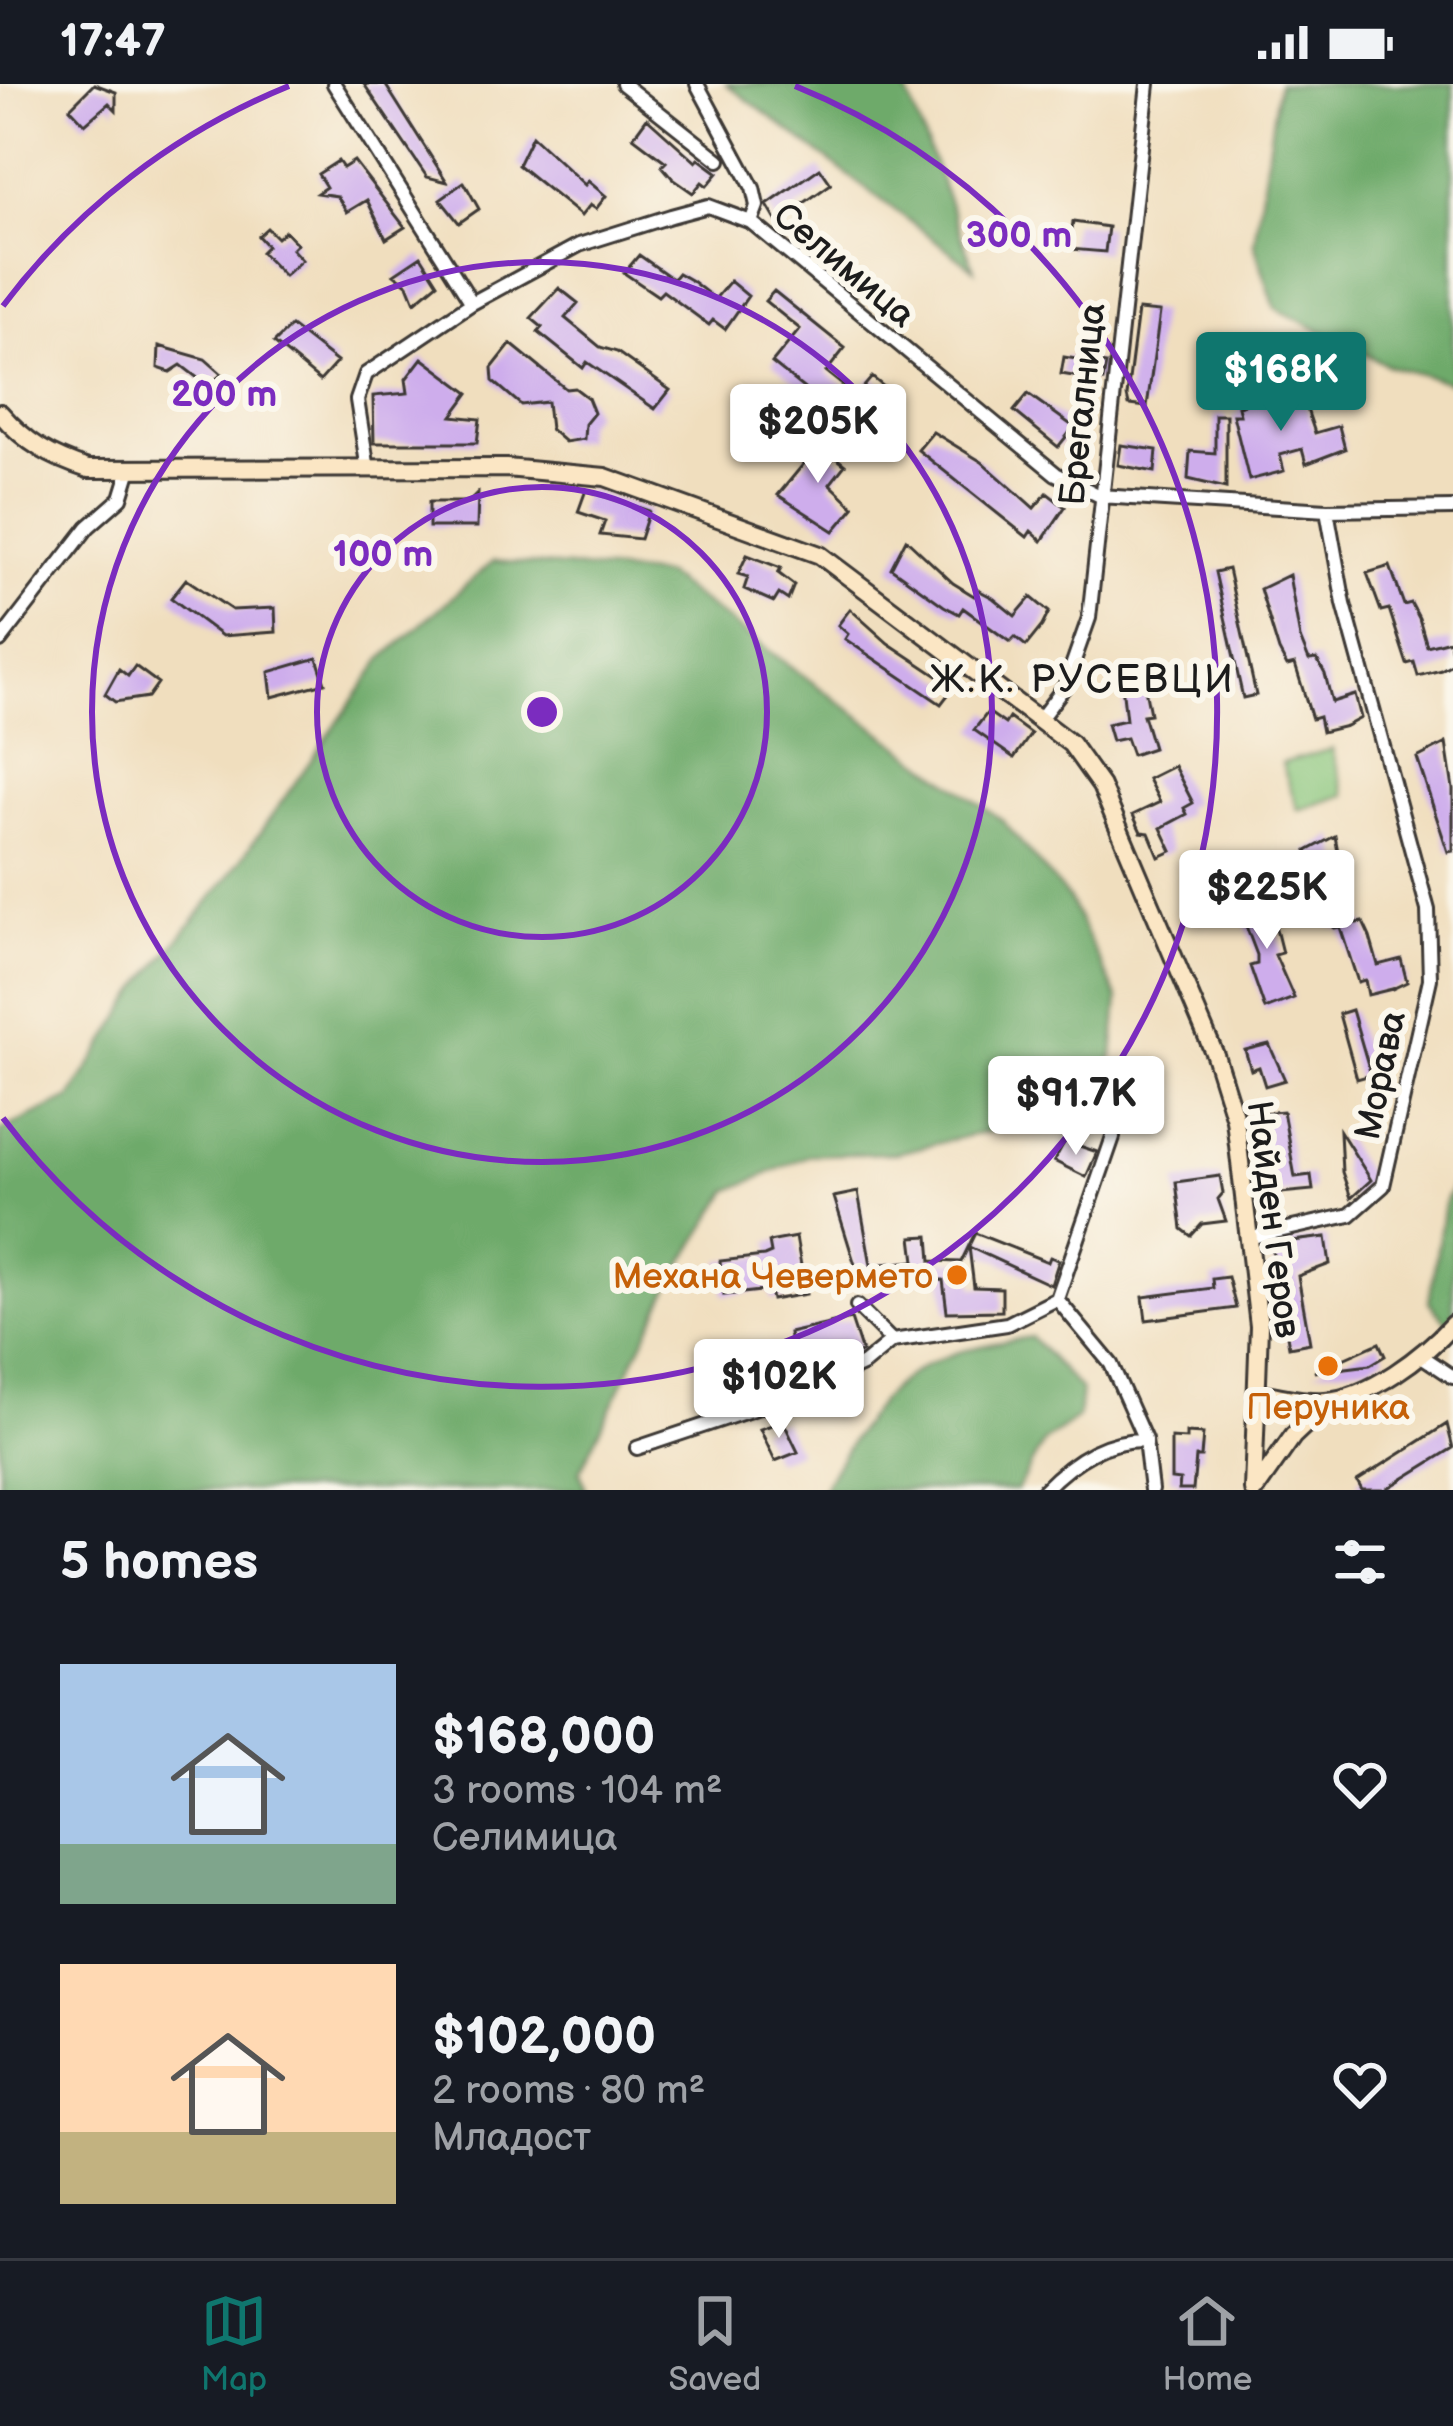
<!DOCTYPE html>
<meta charset="utf-8">
<style>
:root{--surface:#171b24;--page:#242831;--text:#f1f3f6;--muted:#9ea1a6;--line:#363941;--accent:#0f766e}
body{margin:0;font-family:"Balsamiq Sans",sans-serif;background:var(--page);color:var(--text);height:100vh;display:flex;flex-direction:column;font-size:45px;white-space:nowrap}
*{box-sizing:border-box;margin:0}
p{font-size:39px;color:var(--muted)}
.icon{flex:none;width:66px;height:66px;fill:none;stroke:currentColor;stroke-width:2;stroke-linecap:round;stroke-linejoin:round}
.map{position:relative;height:1406px;overflow:hidden}
.drawer{display:flex;flex-direction:column;background:var(--surface);flex:1}
.drawer>*{flex:none}
.price{position:absolute;translate:-50% -102px;padding:0 27px;border-radius:12px;background:#fff;color:#222;font-size:39px;line-height:78px;filter:drop-shadow(0 3px 6px #0008)}
.price::after{content:'';position:absolute;left:50%;top:72px;width:36px;height:27px;margin-left:-18px;background:inherit;clip-path:polygon(0 0,100% 0,50% 100%)}
.price.active{background:var(--accent);color:#fff}
ul{padding:0;list-style:none}
li{display:flex;align-items:center;gap:36px;height:300px;padding:0 60px}
li span{display:grid;place-items:center;flex:none;width:336px;height:240px;border-radius:0px;color:#555}
li>.icon{margin-inline-start:auto}
span .icon{width:144px;height:144px;fill:#fffc;stroke-width:1}
li b{font-size:51px}
h2{display:flex;justify-content:space-between;align-items:center;height:144px;padding:0 60px;font-size:51px}
.status{display:flex;justify-content:space-between;align-items:center;height:84px;padding:0 60px;background:var(--surface);direction:ltr}
.status svg{height:33px;fill:currentColor}
.dock{display:flex;justify-content:space-around;align-items:center;height:168px;border-top:3px solid var(--line);background:var(--surface);font-size:33px;color:var(--muted)}
.dock a{display:grid;justify-items:center;gap:6px}
.dock .active{color:var(--accent)}
.map>svg:first-child{display:block}
.green{fill:#89c57a;stroke:#52704b;stroke-width:3}
.forest{fill:#6eaa6a;stroke:#456343;stroke-width:3}
.building{fill:#ceadec}
.lines{fill:none;stroke-linecap:round;stroke-linejoin:round}
.street-casing{stroke:#3c3934;stroke-width:18}
.secondary-casing{stroke:#3c3934;stroke-width:22}
.street{stroke:#fff;stroke-width:12}
.secondary{stroke:#fbe6c4;stroke-width:16}
.ring{fill:none;stroke:#7b2cbf;stroke-width:6}
.food-dot{fill:#e8710a;stroke:#fbf7ec;stroke-width:4.5}
.labels{text-anchor:middle;stroke-width:12;stroke-linejoin:round;paint-order:stroke}
.street-label{font-size:36px;fill:#1c1c1c;stroke:#fbf7ec}
.food-label{font-size:36px;fill:#c56008;stroke:#fbf7ec;text-anchor:end}
.neighbourhood-label{font-size:39px;letter-spacing:3px;fill:#1c1c1c;stroke:#fbf7ec}
.centre{fill:#7b2cbf;stroke:#fbf7ec;stroke-width:6}
.ring-label{font-size:36px;text-anchor:middle;font-weight:bold;fill:#7b2cbf;stroke:#fbf7ec;stroke-width:12;stroke-linejoin:round;paint-order:stroke}
</style>
<div class="status"><b>17:47</b><svg viewBox="0 0 49 12"><path d="M0 12V9h3v3zM5 12V6h3v6zM10 12V3h3v9zM15 12V0h3v12zM26 1h20v11H26zM47 4h2v5h-2z"/></svg></div>
<div class="map">
<svg width="1453" height="1406" viewBox="0 0 1453 1406">
<rect width="100%" height="100%" fill="#fbf7ec"/>
<filter id="ink" filterUnits="userSpaceOnUse"><feTurbulence type="fractalNoise" baseFrequency=".00833" numOctaves="2"/><feDisplacementMap in="SourceGraphic" scale="24" xChannelSelector="R" yChannelSelector="G"/><feConvolveMatrix kernelMatrix="1 2 1 2 8 2 1 2 1" color-interpolation-filters="sRGB"/></filter>
<filter id="wash" filterUnits="userSpaceOnUse"><feTurbulence type="fractalNoise" baseFrequency=".004" numOctaves="4" result="noise"/><feDisplacementMap in="SourceGraphic" scale="48" xChannelSelector="R" yChannelSelector="G"/><feGaussianBlur stdDeviation="2.7" result="paint"/><feColorMatrix in="noise" values="0 0 0 0 0 0 0 0 0 0 0 0 0 0 0 0 0 1.4 0 .05"/><feComposite in="paint" operator="in"/></filter>
<g filter="url(#wash)">
<rect width="100%" height="100%" fill="#f0debe"/>
<!-- green -->
<path class="green" d="M1332,665L1345,711L1298,726L1282,679Z"/>
<!-- forest -->
<path class="forest" d="M726,0H904L974,185Z
M1278,0H1453V299L1389,282L1275,224L1254,159Z
M493,477L665,491L1002,736L1069,815L1118,915L1113,973L1076,1012L1028,1038L897,1069L810,1071L729,1107L676,1190L580,1387L586,1406H0V1047L70,1014L140,903L230,791L383,574Z
M1453,1098V1245L1429,1218L1444,1120Z
M1031,1253L1081,1306L1078,1334L1044,1358L1017,1406H822C884,1299 906,1271 1031,1253Z"/>
<g id="blocks">
<!-- building -->
<path class="building" d="M94,0L116,8V26L109,19L85,40L70,24Z
M364,0H385L447,98L427,93Z
M647,34L696,78L699,75L718,89L707,102L702,98L693,109L673,95L662,82L666,78L633,53Z
M532,52L585,101L588,97L606,112L596,125L590,121L581,132L518,81Z
M338,77L343,84L354,77L405,143L386,155L367,116L347,128L337,112L317,109L326,103L318,90Z
M820,84L831,100L777,138L767,121Z
M464,98L479,125L459,139L440,115Z
M1073,138L1108,143L1105,168L1069,165Z
M267,144L277,154L285,147L297,160L292,165L302,176L284,192L261,168L267,162L258,152Z
M639,171L673,195L678,189L692,197L715,215L730,197L748,212L725,245L713,236L709,241L663,207L658,212L624,189Z
M421,172L438,199L415,218L408,201L394,190Z
M559,204L578,219L565,234L600,263L617,268L670,306L655,325L587,278L583,284L538,248L542,243L531,234Z
M774,207L845,264L826,288L856,312L872,293L890,308L867,342L823,320L772,279L800,245L765,217Z
M1138,226L1160,228L1147,323L1129,321L1127,312Z
M291,242L337,278L320,297L274,259Z
M511,260L566,305L575,304L588,314L594,329L585,340L584,355L565,358L550,345L547,318L521,321L493,297L492,284Z
M159,262L205,275L222,290L208,302L181,281L170,288L158,284Z
M1064,273L1106,280L1103,297L1061,290Z
M422,274L469,309L452,332L480,335L477,359H374L373,312L408,309L406,295Z
M1300,305L1315,349L1339,342L1345,365L1306,380L1302,365L1280,371L1284,387L1249,396L1233,331H1240L1238,322Z
M1028,310L1074,343L1058,363L1014,327Z
M1215,331H1226V404L1188,395L1190,367L1215,369Z
M803,347L845,381L830,400L854,423L834,447L778,411L811,371L794,358Z
M933,348L982,378L1034,424L1047,409L1065,423L1042,457L1031,447L1027,453L918,366Z
M1121,361L1157,366L1155,388L1118,381Z
M586,406L649,427L640,455L600,451L605,437L578,428Z
M478,409L477,443H429V418H469Z
M906,455L953,499L974,512L978,506L993,514L1015,532L1031,513L1049,528L1042,542L1026,562L1015,553L1010,558L963,524L959,530L944,522L891,484Z
M747,471L781,484L778,489L794,501L788,516L779,510L774,518L744,505L748,493L738,490Z
M1390,482L1404,521L1411,519L1419,534L1427,562L1450,556L1453,579L1441,586L1418,592L1414,578L1407,580L1389,525L1381,527L1367,489Z
M1228,485L1256,611L1243,614L1215,488Z
M1289,491L1300,554L1309,576L1317,575L1325,590L1332,618L1355,611L1361,634L1346,642L1322,648L1319,633L1312,635L1295,580L1287,582L1279,567L1260,505Z
M186,495L232,526L275,524L276,548L222,552L171,514Z
M850,525L888,559L954,603L941,620L845,555L848,550L838,541Z
M317,574L325,599L272,613L269,588Z
M135,582L158,599L148,613L115,618L105,610L119,585L128,592Z
M1142,589L1150,630L1143,631L1153,664L1132,671L1126,654L1112,657L1107,640L1126,636L1121,592Z
M988,628L1005,640L1009,634L1031,650L1014,674L974,646Z
M1446,659L1453,705V767L1448,768L1417,674Z
M1174,682L1193,719L1184,724L1187,730L1161,744L1172,767L1159,773L1149,749L1141,748L1133,731L1160,718L1148,695Z
M1335,752L1347,816L1356,839L1363,838L1370,853L1378,881L1401,875L1407,898L1392,905L1368,911L1365,896L1358,898L1340,843L1334,844L1327,830L1307,767Z
M1264,809H1274L1280,826L1272,829L1282,869L1275,871L1294,914L1265,925L1250,882L1257,880V871L1244,837L1255,833L1250,815Z
M1352,926L1371,991L1357,995L1339,930Z
M1269,960L1285,996L1265,1002L1259,983L1251,986L1245,966Z
M1283,1027L1295,1093L1311,1091L1313,1106L1269,1110L1259,1029Z
M1340,1047L1371,1096L1351,1114L1342,1088Z
M1065,1057L1097,1068L1086,1093L1054,1077Z
M1220,1092L1223,1109L1218,1115L1226,1137L1202,1140L1191,1152L1182,1145L1176,1098Z
M858,1108L871,1181L915,1177L912,1153L929,1152L931,1177L961,1178L975,1149L1048,1178L1050,1173L1059,1176L1051,1201L969,1163L974,1203L1002,1204V1227L947,1228L943,1196L860,1197L834,1113Z
M796,1153L806,1210L772,1216L770,1206L724,1211L720,1177L764,1172L771,1169L769,1158Z
M1326,1153L1330,1180L1298,1192L1310,1259L1289,1263L1272,1165L1276,1159Z
M1228,1193L1236,1224L1146,1236L1143,1213L1213,1204L1212,1195Z
M851,1235L862,1268L832,1284L824,1270L795,1282L789,1249Z
M1379,1259L1385,1272L1370,1281L1314,1288Z
M783,1337L798,1368L775,1377L760,1345Z
M1447,1340L1453,1364L1385,1406H1362L1357,1397Z
M1186,1349L1203,1350L1201,1373H1196L1193,1406H1179L1180,1396L1171,1395V1354L1186,1355Z"/>
</g>
</g>
<g filter="url(#ink)">
<use href="#blocks" fill-opacity="0" stroke="#3c3934" stroke-width="3"/>
<g class="lines">
<!-- street casing -->
<g class="street-casing">
<path id="street" d="M334,0L472,219
M623,0L719,76
M697,0L753,104L757,122L751,138
M368,386L357,316L366,290L472,219L579,161L671,132L708,122L751,138L1056,390L1100,412L1327,426L1453,424
M0,557L88,443L121,414L129,388
M1040,635L1065,602L1089,534L1148,0
M1252,1153L1350,1131L1383,1102L1430,895L1428,826L1344,520L1327,426
M1057,1215L1113,1053
M1057,1215L1111,1280L1145,1356
M857,1222L892,1257
M1420,1271L1453,1293
M637,1364L804,1308L864,1280L892,1257L1007,1240L1057,1215
M1044,1406C1072,1377 1105,1355 1145,1356L1151,1406"/>
</g>
<!-- secondary casing -->
<g class="secondary-casing">
<path id="secondary" d="M0,329C26,359 51,373 88,385L506,384L605,393L820,471L1071,660L1101,702L1215,971L1235,1035L1259,1242L1253,1406
M1259,1309C1281,1312 1304,1319 1325,1317C1370,1314 1424,1272 1453,1240
M1255,1406L1293,1352L1330,1317"/>
</g>
<!-- street -->
<use href="#street" class="street"/>
<!-- secondary -->
<use href="#secondary" class="secondary"/>
</g>
</g>
<!-- distance rings -->
<g class="ring">
<circle cx="542" cy="628" r="225"/>
<circle cx="542" cy="628" r="450"/>
<path d="M3 222A675 675 0 0 1 289 2M795 2A675 675 0 1 1 3 1034"/>
</g>
<!-- markers -->
<g class="food-dot">
<circle cx="957" cy="1191" r="12"/>
<circle cx="1328" cy="1282" r="12"/>
</g>
<g class="labels">
<!-- street labels -->
<g class="street-label">
<text transform="translate(845 180) rotate(40)" y="13">Селимица</text>
<text transform="translate(1081 320) rotate(-84)" y="13">Брегалница</text>
<text transform="translate(1379 991) rotate(-78)" y="13">Морава</text>
<text transform="translate(1275 1135) rotate(83)" y="13">Найден Геров</text>
</g>
<!-- food labels -->
<g class="food-label">
<text x="933" y="1204">Механа Чевермето</text>
<text x="1328" y="1335" text-anchor="middle">Перуника</text>
</g>
<!-- neighbourhood labels -->
<g class="neighbourhood-label">
<text x="1083" y="608">Ж.К. РУСЕВЦИ</text>
</g>
</g>
<circle cx="542" cy="628" r="18" class="centre"/>
<g class="ring-label">
<text x="1019" y="163">300 m</text>
<text x="224" y="322">200 m</text>
<text x="383" y="482">100 m</text>
</g>
</svg>
<b class="price active" style="left:1281px;top:350px">$168K</b>
<b class="price" style="left:818px;top:402px">$205K</b>
<b class="price" style="left:1267px;top:868px">$225K</b>
<b class="price" style="left:1076px;top:1074px">$91.7K</b>
<b class="price" style="left:779px;top:1357px">$102K</b>
</div>
<section class="drawer">
<h2>5 homes<svg class="icon" aria-label="filters" viewBox="0 0 24 24"><path d="M4 7h16M4 17h16"/><circle cx="9" cy="7" r="2"/><circle cx="15" cy="17" r="2"/></svg></h2>
<ul>
<li><span style="background:linear-gradient(#a9c7e8 75%,#7fa58c 0)"><svg class="icon" aria-label="home" viewBox="0 0 24 24"><path d="M3 11l9-7 9 7M6 9v11h12V9"/></svg></span><div><b>$168,000</b><p>3 rooms · 104 m²</p><p>Селимица</p></div><svg class="icon" aria-label="heart" viewBox="0 0 24 24"><path d="M12 20l-8-8c-3-5 5-10 8-4 3-6 11-1 8 4z"/></svg></li>
<li><span style="background:linear-gradient(#ffd9b3 70%,#c2b280 0)"><svg class="icon" aria-label="home" viewBox="0 0 24 24"><path d="M3 11l9-7 9 7M6 9v11h12V9"/></svg></span><div><b>$102,000</b><p>2 rooms · 80 m²</p><p>Младост</p></div><svg class="icon" aria-label="heart" viewBox="0 0 24 24"><path d="M12 20l-8-8c-3-5 5-10 8-4 3-6 11-1 8 4z"/></svg></li>
</ul>
</section>
<nav class="dock">
<a class="active"><svg class="icon" aria-label="map" viewBox="0 0 24 24"><path d="M3 6l6-2 6 2 6-2v14l-6 2-6-2-6 2zM9 4v14M15 6v14"/></svg>Map</a>
<a><svg class="icon" aria-label="saved" viewBox="0 0 24 24"><path d="M7 4h10v16l-5-4-5 4z"/></svg>Saved</a>
<a><svg class="icon" aria-label="home" viewBox="0 0 24 24"><path d="M3 11l9-7 9 7M6 9v11h12V9"/></svg>Home</a>
</nav>
